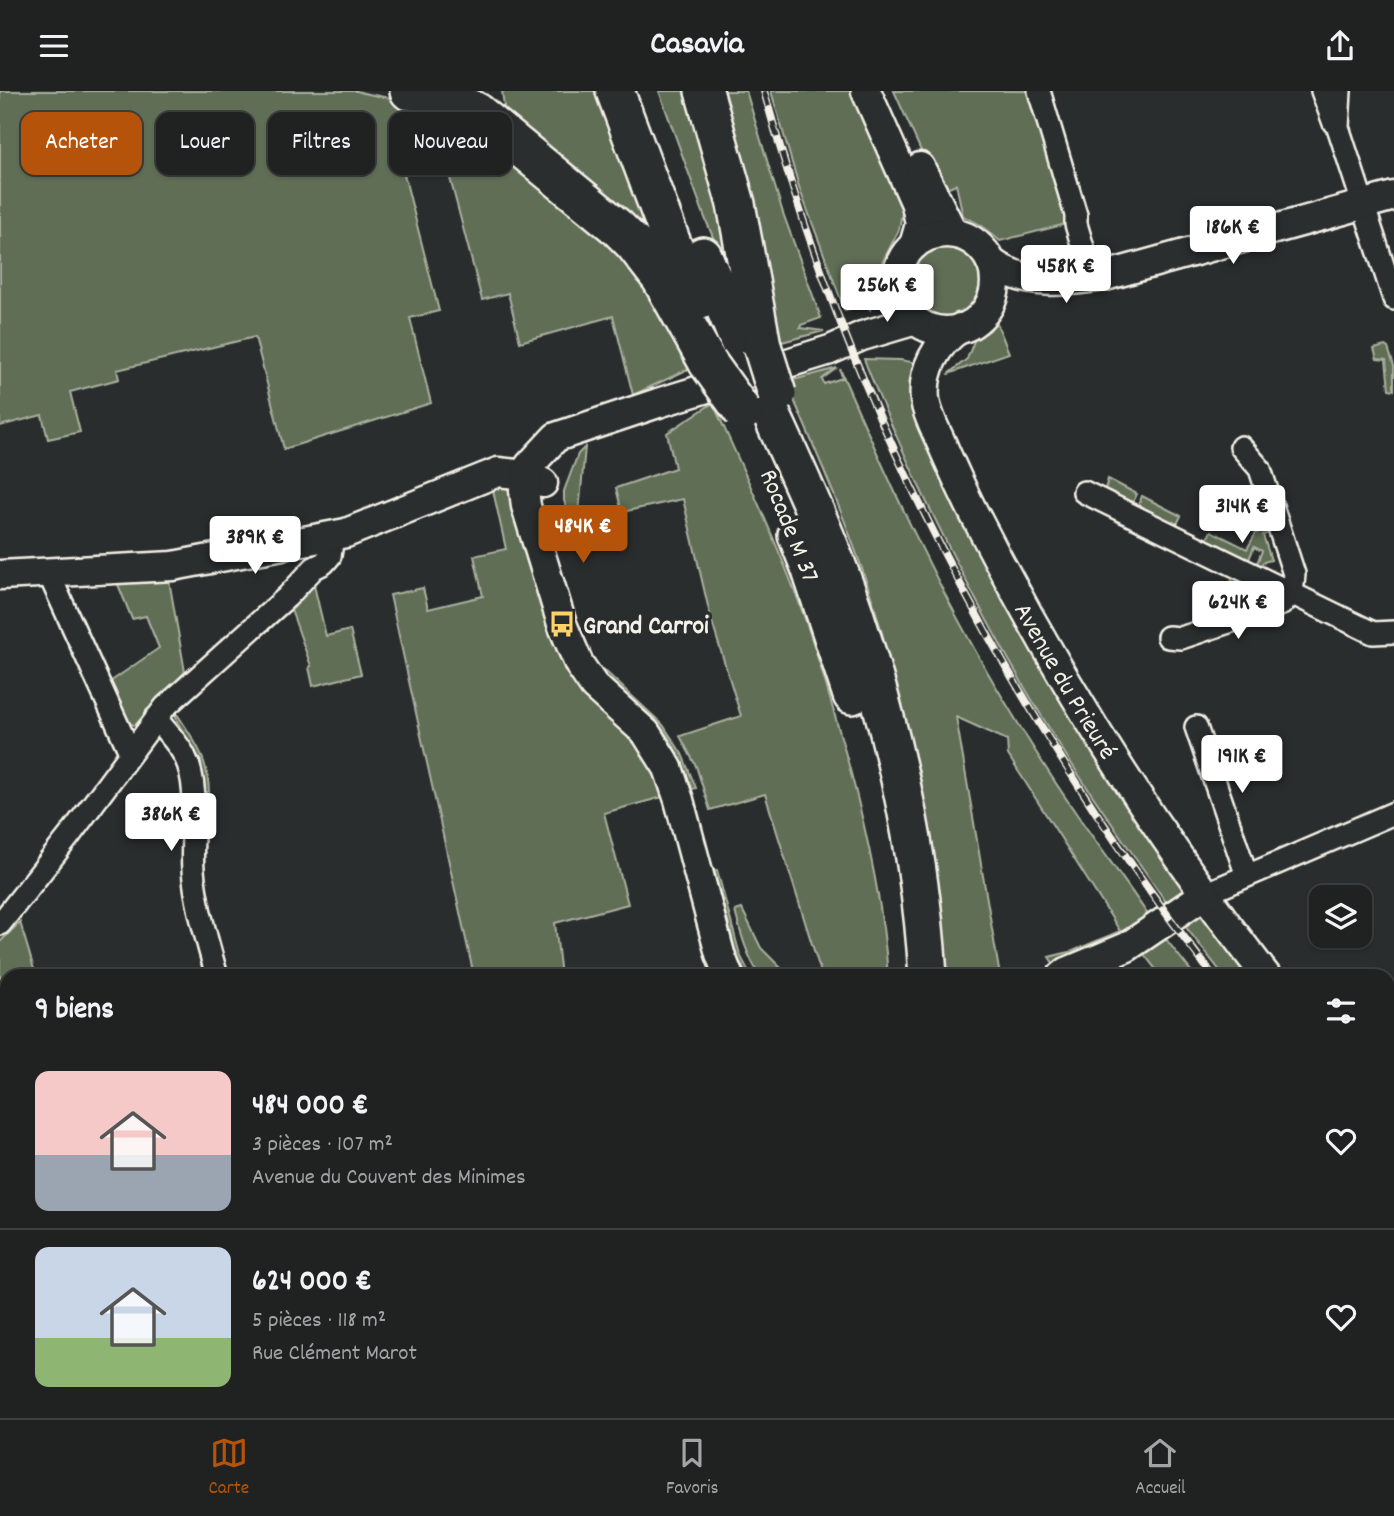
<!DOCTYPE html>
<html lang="fr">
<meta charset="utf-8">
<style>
:root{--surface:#202222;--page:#2d2f2f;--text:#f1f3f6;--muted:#a2a4a5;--line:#3d3f40;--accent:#b45309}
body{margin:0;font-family:Dekko,sans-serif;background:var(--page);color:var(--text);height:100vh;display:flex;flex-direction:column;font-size:26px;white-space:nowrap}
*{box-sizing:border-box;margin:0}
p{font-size:23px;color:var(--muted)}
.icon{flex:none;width:38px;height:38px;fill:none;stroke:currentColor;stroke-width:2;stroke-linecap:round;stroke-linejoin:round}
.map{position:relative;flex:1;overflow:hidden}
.side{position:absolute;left:0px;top:878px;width:1395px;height:450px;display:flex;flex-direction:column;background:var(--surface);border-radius:21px 21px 0 0;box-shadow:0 2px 5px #0004,0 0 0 2px var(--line)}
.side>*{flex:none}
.banner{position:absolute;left:21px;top:21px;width:700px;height:63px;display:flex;gap:14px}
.fabs{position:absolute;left:1309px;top:794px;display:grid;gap:14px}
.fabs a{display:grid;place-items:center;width:63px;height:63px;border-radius:14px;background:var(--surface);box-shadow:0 2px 5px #0004,0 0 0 2px var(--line);font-size:35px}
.price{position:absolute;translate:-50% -60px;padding:0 16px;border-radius:7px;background:#fff;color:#222;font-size:23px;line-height:46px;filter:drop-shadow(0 2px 4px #0008)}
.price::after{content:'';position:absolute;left:50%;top:42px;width:21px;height:16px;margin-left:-10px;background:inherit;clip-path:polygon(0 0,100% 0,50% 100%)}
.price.on{background:var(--accent);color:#fff}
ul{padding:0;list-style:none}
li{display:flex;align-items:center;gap:21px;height:175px;padding:0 35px}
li+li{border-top:2px solid var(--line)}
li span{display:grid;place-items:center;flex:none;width:196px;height:140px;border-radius:14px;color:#555}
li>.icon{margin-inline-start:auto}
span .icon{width:84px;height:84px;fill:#fffc;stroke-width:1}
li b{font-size:30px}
h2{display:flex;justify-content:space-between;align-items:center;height:84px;padding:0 35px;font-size:30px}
.chip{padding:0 24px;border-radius:14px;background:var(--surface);box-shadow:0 2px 5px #0004,0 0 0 2px var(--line);font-size:24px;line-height:63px}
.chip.on{background:var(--accent);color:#fff}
header{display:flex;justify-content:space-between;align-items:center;height:91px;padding:0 35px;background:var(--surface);font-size:32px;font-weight:700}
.menu{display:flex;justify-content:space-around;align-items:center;height:98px;border-top:2px solid var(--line);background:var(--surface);font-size:19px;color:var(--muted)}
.menu a{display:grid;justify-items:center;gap:4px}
.menu .on{color:var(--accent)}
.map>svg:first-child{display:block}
.green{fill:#616e56;stroke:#aab09f;stroke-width:2}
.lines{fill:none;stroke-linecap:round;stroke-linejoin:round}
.street-casing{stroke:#f4f1e8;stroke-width:26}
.secondary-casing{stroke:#f4f1e8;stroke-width:33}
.highway-casing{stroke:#f4f1e8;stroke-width:42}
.street{stroke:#2a2d2e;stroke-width:21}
.secondary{stroke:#2a2d2e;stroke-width:28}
.highway{stroke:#2a2d2e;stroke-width:37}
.rail-casing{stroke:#f4f1e8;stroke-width:8}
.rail{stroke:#2a2d2e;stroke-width:5;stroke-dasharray:16;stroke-linecap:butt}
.highway-bridge-casing{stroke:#f4f1e8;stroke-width:42;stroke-linecap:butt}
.highway-bridge{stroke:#2a2d2e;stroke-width:37}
.labels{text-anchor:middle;stroke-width:7;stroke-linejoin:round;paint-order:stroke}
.street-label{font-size:26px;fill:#f4f1e8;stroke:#2a2d2e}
.poi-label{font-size:26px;font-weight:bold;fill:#f4f1e8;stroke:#2a2d2e;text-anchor:start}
</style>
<header><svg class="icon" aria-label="menu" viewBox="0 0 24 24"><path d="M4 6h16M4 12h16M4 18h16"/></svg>Casavia<svg class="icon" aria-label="share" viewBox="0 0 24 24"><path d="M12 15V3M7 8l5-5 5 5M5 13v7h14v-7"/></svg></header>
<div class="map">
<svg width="1394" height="1327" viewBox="0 0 1394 1327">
<rect width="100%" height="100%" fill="#2a2d2e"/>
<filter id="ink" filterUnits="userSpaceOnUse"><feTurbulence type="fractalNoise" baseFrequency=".0143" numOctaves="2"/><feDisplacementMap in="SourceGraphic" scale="14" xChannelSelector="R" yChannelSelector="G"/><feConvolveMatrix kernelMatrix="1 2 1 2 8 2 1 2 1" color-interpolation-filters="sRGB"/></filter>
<g filter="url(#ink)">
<!-- green -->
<path class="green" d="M0,0H357C388,10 420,7 452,17L624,160L693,276L633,304L613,225L520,251L508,202L482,209L445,68L397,56L439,220L410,227L431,312L284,358L255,246L117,279L119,288L70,301L80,341L48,348L42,324L0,335Z
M502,0H601L664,170L505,24Z
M659,0H690L749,232L705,127Z
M719,0H746L783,122L821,227L801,234L800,237L824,240L778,252Z
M771,0H856L903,115L899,139L870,195V218L864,212L845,220L800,99Z
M894,0H1028L1066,133L1000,150L981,134L963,125L956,93L939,100Z
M908 189a38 38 0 1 1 76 0a38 38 0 1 1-76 0Z
M996,230L1009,262L948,283L967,268L974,250L990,239Z
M1385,255L1388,257L1394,275V299L1389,298L1386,269L1377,268L1374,258Z
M864,268L900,269L918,272L916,294L1181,790L1182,802L1166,811C1132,761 1096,712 1064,661C1010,576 962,486 919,395C900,353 880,311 864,268Z
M837,277L822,288L824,293L842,287L840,278C886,384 933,488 991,587C1018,633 1046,679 1076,722C1101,759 1128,793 1152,830L1136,839L1120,840L1116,847L1055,875L1049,866L1073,860L1120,840L1008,664L1007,649L956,626L1000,885H944C927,776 915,664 886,557C864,471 829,390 794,309L790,290Z
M713,312C740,372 768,431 792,493C815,551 831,611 848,671C867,741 883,812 888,885H822L765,703L710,719L696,675L680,645L741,625L711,528L683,408L622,421L616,397L675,377L667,342Z
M585,356L576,454L564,409V400L578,363Z
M1108,388L1137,403L1131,415L1107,402L1105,398Z
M504,394L513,399L569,582L585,607L627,640L652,672L666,705L604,722L628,813L555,832L561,885H474L390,504L423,497L428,518L483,505L474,465L506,458L492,395Z
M1142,405L1181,425L1175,437L1137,418Z
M1269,437L1270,442L1263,444L1271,469L1263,471L1259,479L1255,477L1262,460L1254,456L1247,473L1205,452L1211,440L1247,458L1256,442Z
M1234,485L1252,494L1259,517L1255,518L1251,506L1223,515L1221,511Z
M169,489L185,581L135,634L125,632L107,593L159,557L146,525L132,528L117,491Z
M313,490L326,545L350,539L361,583L313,595L309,576L311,575L290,516L293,515L292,511Z
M603,578L663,634L682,663L696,697L692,698C683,670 670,643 649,623C633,608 615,596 601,579Z
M175,620C194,649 208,666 209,701H205L201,670L177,631Z
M714,779H717L740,864L751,885H747L737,865Z
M742,818L761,857L789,885H760C747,865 741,844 735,820Z
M1197,822L1208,828L1257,885H1224L1185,835Z
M20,831L36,885L7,886V929L0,931V851Z
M1165,847L1195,885H1161L1140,858L1155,853Z
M1392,924L1394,925V1000L1392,1004L1388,999V931Z
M280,1321H343L344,1327H282Z
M479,1321H556L537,1327H480Z
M655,1321H801L800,1327H657Z
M903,1321H970L968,1327H901Z"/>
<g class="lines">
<!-- street casing -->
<g class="street-casing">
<path id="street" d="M1039,0L1076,124V133L1092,187
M1322,0L1334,32
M1340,0L1338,36L1394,208
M1084,401L1373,542L1394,541
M48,481L130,661
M1168,546L1181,547L1282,513L1292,503L1294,483L1260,378L1241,356
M156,627C165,640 178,651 185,666C201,697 190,745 193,779C196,815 208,851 217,886
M1196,636L1247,785
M1205,803L1394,722
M0,833L70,744L165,616L287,506L314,477L324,472L330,465L333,446
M0,1070L7,1068
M0,1156L7,1198
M565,1327L584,1321
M806,1327L807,1321"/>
</g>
<!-- secondary casing -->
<g class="secondary-casing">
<g id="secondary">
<path d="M866,0L916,113L920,133L914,154"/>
<path d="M920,76L953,142"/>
<circle cx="946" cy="191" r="49"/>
<path d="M991,171C1025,196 1065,191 1105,185L1394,105"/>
<path id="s1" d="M960,237C936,253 922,279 925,309C927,323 934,336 940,349C952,376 964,404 978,430C1060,590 1156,744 1267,886"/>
<path d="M0,484L173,475L346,442L498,381L526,384L543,392"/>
<path d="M729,886L720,863L679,709L668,677L646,642L594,595L579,573L562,533L526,415L524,399L529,375L556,346L658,312L830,259L862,245L916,229"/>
<path d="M1061,886L1067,881L1127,856L1205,803"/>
<path d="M1388,1028L1394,1035"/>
<path d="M1193,1321L1195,1327"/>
</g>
</g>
<!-- highway casing -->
<g class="highway-casing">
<path id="highway" d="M409,0C434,2 455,8 477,21L618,137L634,153L661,188L708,272
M615,0L671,150L696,211
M704,0L736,113L762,255
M703,165L744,262
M764,307C796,378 830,449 854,522C893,640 921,762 928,886
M797,444L811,479L852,604
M860,1327L861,1321"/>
</g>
<!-- street -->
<use href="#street" class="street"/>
<!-- secondary -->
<use href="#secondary" class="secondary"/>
<!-- highway -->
<use href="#highway" class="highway"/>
<!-- rail casing -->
<g class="rail-casing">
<path id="rail" d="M764,0C852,322 1010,622 1214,886
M1388,1097L1394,1103"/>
</g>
<!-- rail -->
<use href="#rail" class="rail"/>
<!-- highway-bridge casing -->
<g class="highway-bridge-casing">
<path id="highway-bridge" d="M762,255L777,303
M708,272L743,321"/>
</g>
<!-- highway-bridge -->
<use href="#highway-bridge" class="highway-bridge"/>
</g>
</g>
<!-- icons -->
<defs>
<g id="bus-bare" transform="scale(2.1)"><path d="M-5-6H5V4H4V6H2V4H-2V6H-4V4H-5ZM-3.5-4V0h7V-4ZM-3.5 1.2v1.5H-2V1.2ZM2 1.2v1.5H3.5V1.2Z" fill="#ffd166" stroke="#2a2d2e" stroke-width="2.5" paint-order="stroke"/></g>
</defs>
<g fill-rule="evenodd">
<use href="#bus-bare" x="562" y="533"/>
</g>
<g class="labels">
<!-- street labels -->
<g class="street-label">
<text transform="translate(791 434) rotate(68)" y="9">Rocade M 37</text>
<text dy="9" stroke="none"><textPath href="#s1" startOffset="399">Avenue du Prieuré</textPath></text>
</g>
<!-- poi labels -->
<g class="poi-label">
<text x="583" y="542">Grand Carroi</text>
</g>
</g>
</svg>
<div class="fabs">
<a><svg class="icon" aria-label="layers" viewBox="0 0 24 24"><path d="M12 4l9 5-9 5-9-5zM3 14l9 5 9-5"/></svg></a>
</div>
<b class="price" style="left:1233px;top:175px">186K €</b>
<b class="price" style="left:1066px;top:214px">458K €</b>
<b class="price" style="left:887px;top:233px">256K €</b>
<b class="price" style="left:1242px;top:454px">314K €</b>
<b class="price on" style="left:583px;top:474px">484K €</b>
<b class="price" style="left:255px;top:485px">389K €</b>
<b class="price" style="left:1238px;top:550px">624K €</b>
<b class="price" style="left:1242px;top:704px">191K €</b>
<b class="price" style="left:171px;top:762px">386K €</b>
<div class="banner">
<a class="chip on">Acheter</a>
<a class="chip">Louer</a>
<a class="chip">Filtres</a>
<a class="chip">Nouveau</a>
</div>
<section class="side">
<h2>9 biens<svg class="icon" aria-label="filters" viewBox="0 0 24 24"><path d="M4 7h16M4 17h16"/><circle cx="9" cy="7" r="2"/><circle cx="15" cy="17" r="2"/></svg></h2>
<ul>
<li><span style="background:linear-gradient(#f6c9c9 60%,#9aa5b1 0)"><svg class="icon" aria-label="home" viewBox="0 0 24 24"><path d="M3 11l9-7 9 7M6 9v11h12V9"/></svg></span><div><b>484 000 €</b><p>3 pièces · 107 m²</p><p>Avenue du Couvent des Minimes</p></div><svg class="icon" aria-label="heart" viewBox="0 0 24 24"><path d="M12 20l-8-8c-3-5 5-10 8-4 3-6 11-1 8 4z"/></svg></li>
<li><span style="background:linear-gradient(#c9d6e8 65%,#8fb573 0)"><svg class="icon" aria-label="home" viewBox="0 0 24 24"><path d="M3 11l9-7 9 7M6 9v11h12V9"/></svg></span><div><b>624 000 €</b><p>5 pièces · 118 m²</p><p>Rue Clément Marot</p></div><svg class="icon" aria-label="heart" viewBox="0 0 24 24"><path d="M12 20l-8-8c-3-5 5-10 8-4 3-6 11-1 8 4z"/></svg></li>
</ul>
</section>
</div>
<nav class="menu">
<a class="on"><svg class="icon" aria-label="map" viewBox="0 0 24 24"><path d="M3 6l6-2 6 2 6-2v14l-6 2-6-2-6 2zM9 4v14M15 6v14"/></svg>Carte</a>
<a><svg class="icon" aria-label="saved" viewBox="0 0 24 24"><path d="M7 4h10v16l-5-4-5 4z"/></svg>Favoris</a>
<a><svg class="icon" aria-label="home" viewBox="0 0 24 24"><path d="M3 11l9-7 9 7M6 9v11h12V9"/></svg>Accueil</a>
</nav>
